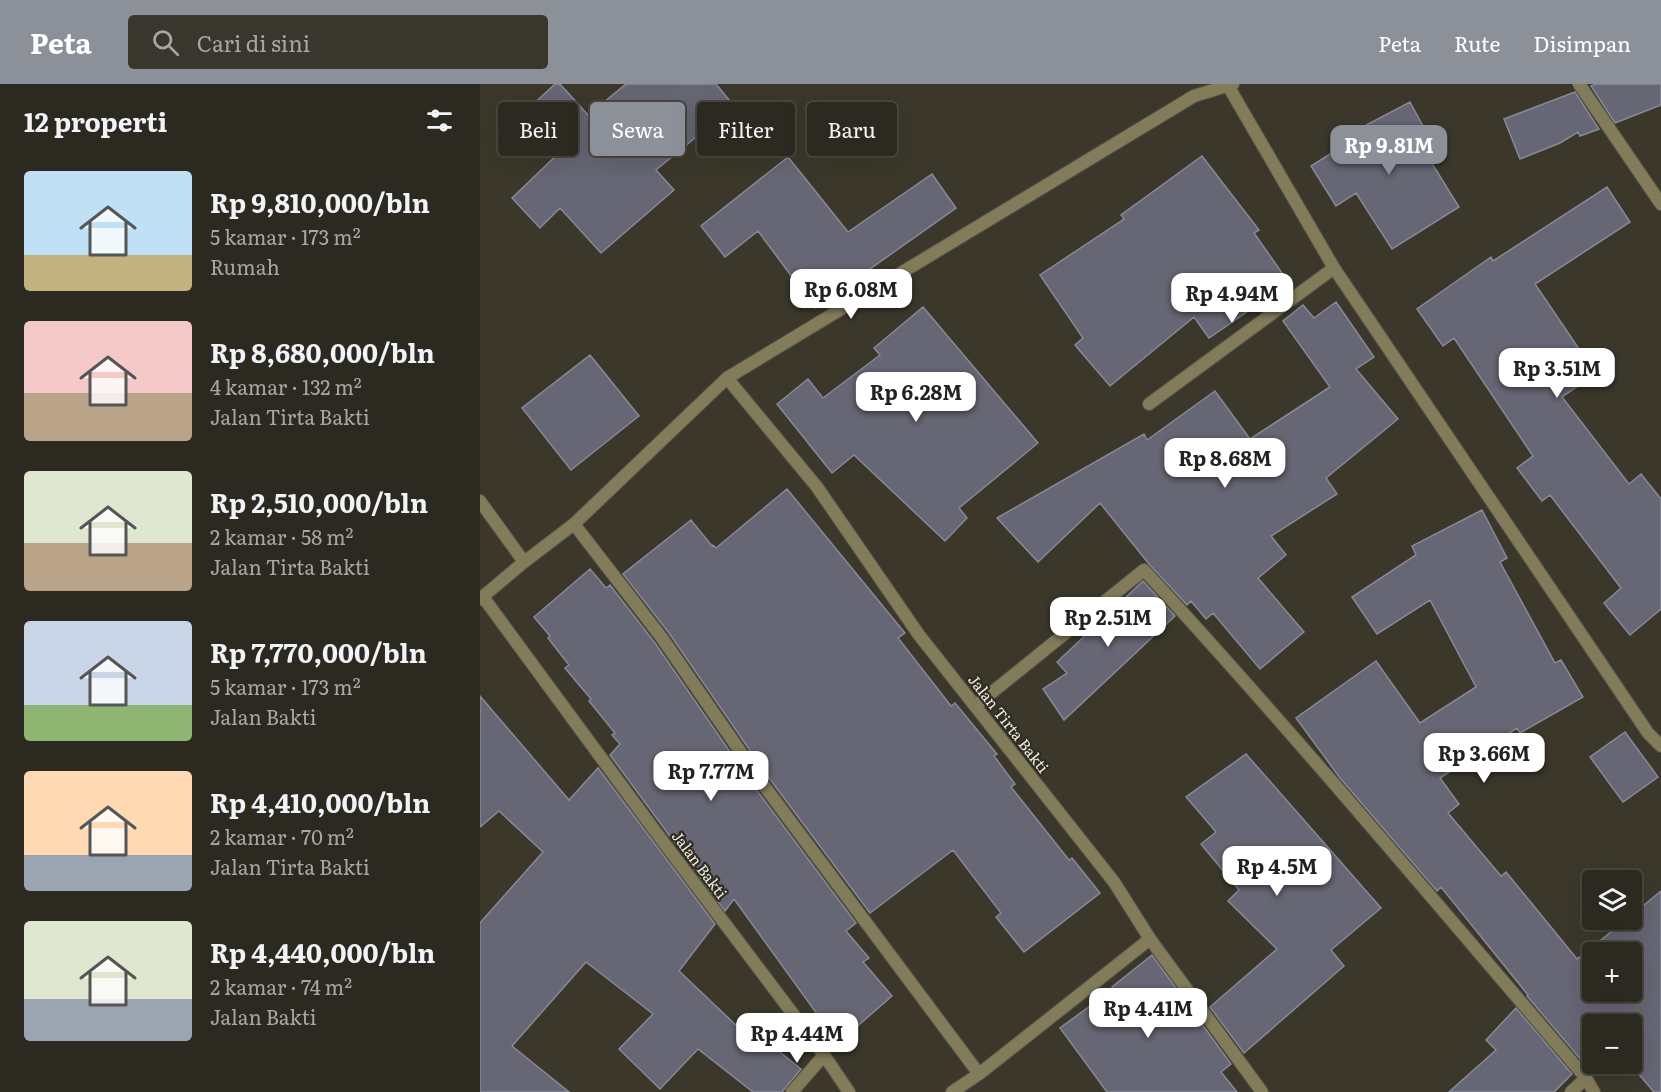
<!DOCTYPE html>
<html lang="id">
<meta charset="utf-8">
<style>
:root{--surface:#2c2a20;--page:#38362d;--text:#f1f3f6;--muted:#a6a7a5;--line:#48463e;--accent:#8c9099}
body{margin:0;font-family:Literata,serif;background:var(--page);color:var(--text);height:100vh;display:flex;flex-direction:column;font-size:22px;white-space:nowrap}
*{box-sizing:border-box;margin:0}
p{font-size:20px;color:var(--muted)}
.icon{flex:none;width:33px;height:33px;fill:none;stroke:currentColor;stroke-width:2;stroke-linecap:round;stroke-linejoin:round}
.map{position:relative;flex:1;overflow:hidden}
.side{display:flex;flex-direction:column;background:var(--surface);width:480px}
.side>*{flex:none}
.top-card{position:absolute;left:18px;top:18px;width:570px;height:54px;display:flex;gap:12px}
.buttons{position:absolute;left:1102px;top:786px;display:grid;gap:12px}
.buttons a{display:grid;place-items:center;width:60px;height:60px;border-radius:6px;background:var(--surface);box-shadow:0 6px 24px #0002,0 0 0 2px var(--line);font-size:30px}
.price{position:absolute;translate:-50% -51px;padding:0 14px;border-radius:12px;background:#fff;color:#222;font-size:20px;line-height:39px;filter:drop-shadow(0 2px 3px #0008)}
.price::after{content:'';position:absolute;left:50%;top:36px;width:18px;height:14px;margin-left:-9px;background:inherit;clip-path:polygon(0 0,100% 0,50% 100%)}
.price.on{background:var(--accent);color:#fff}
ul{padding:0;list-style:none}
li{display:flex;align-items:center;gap:18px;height:150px;padding:0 24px}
li span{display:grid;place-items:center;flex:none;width:168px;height:120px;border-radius:6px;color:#555}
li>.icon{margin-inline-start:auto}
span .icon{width:72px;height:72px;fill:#fffc;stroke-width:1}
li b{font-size:26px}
h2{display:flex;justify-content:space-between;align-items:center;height:72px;padding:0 24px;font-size:26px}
.tag{padding:0 21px;border-radius:6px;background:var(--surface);box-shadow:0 6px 24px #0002,0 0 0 2px var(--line);font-size:21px;line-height:54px}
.tag.on{background:var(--accent);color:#fff}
header{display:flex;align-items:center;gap:36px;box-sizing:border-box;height:84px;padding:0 30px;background:var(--accent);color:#fff}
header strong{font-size:28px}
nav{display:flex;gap:33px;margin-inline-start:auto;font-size:21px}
.search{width:420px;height:54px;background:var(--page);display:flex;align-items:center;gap:15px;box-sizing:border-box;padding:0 21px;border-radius:6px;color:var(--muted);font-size:22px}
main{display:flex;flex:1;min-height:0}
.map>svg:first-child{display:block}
.building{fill:#666674;stroke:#888998;stroke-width:1.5;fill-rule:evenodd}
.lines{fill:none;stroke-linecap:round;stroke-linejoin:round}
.street-casing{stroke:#585549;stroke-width:14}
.street{stroke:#837c5a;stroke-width:12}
.labels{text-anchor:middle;stroke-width:4.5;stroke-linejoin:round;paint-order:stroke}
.street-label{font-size:15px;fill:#eeece4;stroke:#312e21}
</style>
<header>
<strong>Peta</strong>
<div class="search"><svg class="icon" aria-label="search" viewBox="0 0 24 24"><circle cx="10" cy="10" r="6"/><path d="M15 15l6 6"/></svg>Cari di sini</div>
<nav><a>Peta</a><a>Rute</a><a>Disimpan</a></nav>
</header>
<main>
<section class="side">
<h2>12 properti<svg class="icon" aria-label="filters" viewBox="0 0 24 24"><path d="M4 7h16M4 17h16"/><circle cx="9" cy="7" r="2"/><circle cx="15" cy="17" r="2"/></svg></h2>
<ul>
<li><span style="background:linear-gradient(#bfe0f5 70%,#c2b280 0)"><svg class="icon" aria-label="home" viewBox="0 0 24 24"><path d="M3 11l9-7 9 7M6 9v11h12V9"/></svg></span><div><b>Rp 9,810,000/bln</b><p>5 kamar · 173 m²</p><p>Rumah</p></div></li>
<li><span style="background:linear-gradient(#f6c9c9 60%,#b9a48a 0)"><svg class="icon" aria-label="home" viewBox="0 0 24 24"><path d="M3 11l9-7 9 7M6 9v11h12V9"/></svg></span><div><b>Rp 8,680,000/bln</b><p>4 kamar · 132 m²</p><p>Jalan Tirta Bakti</p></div></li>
<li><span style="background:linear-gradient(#dfe7d0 60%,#b9a48a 0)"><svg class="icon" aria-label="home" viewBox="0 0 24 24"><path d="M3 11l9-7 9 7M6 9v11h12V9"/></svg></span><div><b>Rp 2,510,000/bln</b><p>2 kamar · 58 m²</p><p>Jalan Tirta Bakti</p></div></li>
<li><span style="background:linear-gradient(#c9d6e8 70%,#8fb573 0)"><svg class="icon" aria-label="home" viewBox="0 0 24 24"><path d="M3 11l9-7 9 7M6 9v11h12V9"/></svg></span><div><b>Rp 7,770,000/bln</b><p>5 kamar · 173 m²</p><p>Jalan Bakti</p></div></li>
<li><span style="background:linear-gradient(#ffd9b3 70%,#9aa5b1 0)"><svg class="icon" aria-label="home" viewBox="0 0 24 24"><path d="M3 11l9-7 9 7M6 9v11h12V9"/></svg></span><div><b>Rp 4,410,000/bln</b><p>2 kamar · 70 m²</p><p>Jalan Tirta Bakti</p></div></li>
<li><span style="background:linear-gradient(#dfe7d0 65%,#9aa5b1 0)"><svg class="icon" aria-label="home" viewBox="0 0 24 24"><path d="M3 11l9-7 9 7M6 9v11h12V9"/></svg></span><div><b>Rp 4,440,000/bln</b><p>2 kamar · 74 m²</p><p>Jalan Bakti</p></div></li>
</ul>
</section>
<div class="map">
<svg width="1181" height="1008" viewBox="0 0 1181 1008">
<rect width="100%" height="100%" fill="#3b382b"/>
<!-- building -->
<path class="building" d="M75,0H80L108,31L146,0H236L254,22L176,86L194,106L121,169L80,124L60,144L32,114L83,65L47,26Z
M1117,0H1181V21L1135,39L1111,2Z
M1095,8L1119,45L1100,52L1098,48L1080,59L1040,75L1024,35Z
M930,18L950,55L940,60L979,123L912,165L876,109L856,122L831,82L874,55L871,49Z
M722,72L779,146L774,149L809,199L729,254L714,233L630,302L595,261L603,254L560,191L644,135L641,131Z
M308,73L368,148L452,90L476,124L335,224L278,147L245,173L221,142Z
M1127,103L1150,138L1055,200L1116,290L1082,313L1149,400L1161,390L1181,415V525L1150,551L1124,519L1141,504L1070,411L1062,417L1037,384L1053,372L974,254L963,262L937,225L1011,173L1013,177Z
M856,218L894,273L876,285L918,335L846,394L857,410L791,452L806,471L778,494L824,548L780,585L733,529L726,535L711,517L707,521L669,480L620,419L558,478L517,434L664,350L667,356L735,307L770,355L850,303L803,237L823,221L834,234Z
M443,223L558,359L479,424L487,434L465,457L374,371L352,389L297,320L328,295L343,314L400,271L394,264Z
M110,271L159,332L91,386L42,324Z
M307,405L425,549L418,554L471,622L475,619L517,670L514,672L535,700L531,703L589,776L592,774L620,809L544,868L516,833L521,829L473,766L390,829L289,694L189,549L143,490L211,436L232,462L233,461L236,464Z
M1002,426L1027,474L1020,478L1075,579L1081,576L1103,613L1040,649L1037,644L960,694L979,720L968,729L1021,792L1026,788L1097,875L1146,836H1152V831L1181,807V1008H1174L1150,980H1152V940H1113V969L1103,978L1047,912L1048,911L961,803L957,807L860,694L816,634L896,577L940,639L996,603L950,516L897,550L872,513L936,471L932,462ZM1113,868H1152V908H1113Z
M110,485L126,504L130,501L175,559L275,704L376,839L366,847L389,874L383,878L412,912L358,959L254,815L245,827L130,671L140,660L132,651L135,649L109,617L111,615L85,584L89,581L68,554L70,552L54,533Z
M663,497L695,532L584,636L563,605L587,589L577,578Z
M0,612L89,716L118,684L235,840L199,887L260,945L265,940L321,985L302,1008H273L218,965L180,1005L139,965L173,930L106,878L32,962L89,1008H0V839L63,768L19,727L0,743Z
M1145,648L1178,693L1143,718L1110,673Z
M766,670L901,824L851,866L864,882L764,969L730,923L797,865L748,817L759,806L721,760L736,748L706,713Z
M672,871L751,980L741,988L757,1008H627L580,944L633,905L632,903Z
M1036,924L1092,990L1074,1008H969L1016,966L1006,956Z"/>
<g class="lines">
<!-- street casing -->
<g class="street-casing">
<path id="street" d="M747,0L854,184L1168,649L1181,662
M1099,0L1181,120
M247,294L337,403L439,551L634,798L670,855L782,1008
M669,320L854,184
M0,417L44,478
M94,440L182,554L282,699L499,990
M3,513L175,747L344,971L369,1008
M0,515L44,478L94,440L247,294L714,12L753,0
M495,622L664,486C816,651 960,824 1106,994L1114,1008
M312,1008L344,971
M472,1008L499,990L670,855
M1091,1008L1106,994"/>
</g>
<!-- street -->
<use href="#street" class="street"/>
</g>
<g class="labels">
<!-- street labels -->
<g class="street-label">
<text transform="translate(528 640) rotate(52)" y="5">Jalan Tirta Bakti</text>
<text transform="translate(219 781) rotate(53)" y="5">Jalan Bakti</text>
</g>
</g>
</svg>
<div class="buttons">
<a><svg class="icon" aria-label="layers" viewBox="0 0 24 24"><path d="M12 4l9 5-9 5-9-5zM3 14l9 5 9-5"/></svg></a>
<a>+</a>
<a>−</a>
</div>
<b class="price on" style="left:909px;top:92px">Rp 9.81M</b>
<b class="price" style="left:371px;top:236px">Rp 6.08M</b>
<b class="price" style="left:752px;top:240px">Rp 4.94M</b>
<b class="price" style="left:1077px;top:315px">Rp 3.51M</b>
<b class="price" style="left:436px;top:339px">Rp 6.28M</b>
<b class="price" style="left:745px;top:405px">Rp 8.68M</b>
<b class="price" style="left:628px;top:564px">Rp 2.51M</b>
<b class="price" style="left:1004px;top:700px">Rp 3.66M</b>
<b class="price" style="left:231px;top:718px">Rp 7.77M</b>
<b class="price" style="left:797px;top:813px">Rp 4.5M</b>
<b class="price" style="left:668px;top:955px">Rp 4.41M</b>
<b class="price" style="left:317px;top:980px">Rp 4.44M</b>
<div class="top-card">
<a class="tag">Beli</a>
<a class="tag on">Sewa</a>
<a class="tag">Filter</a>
<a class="tag">Baru</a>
</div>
</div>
</main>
